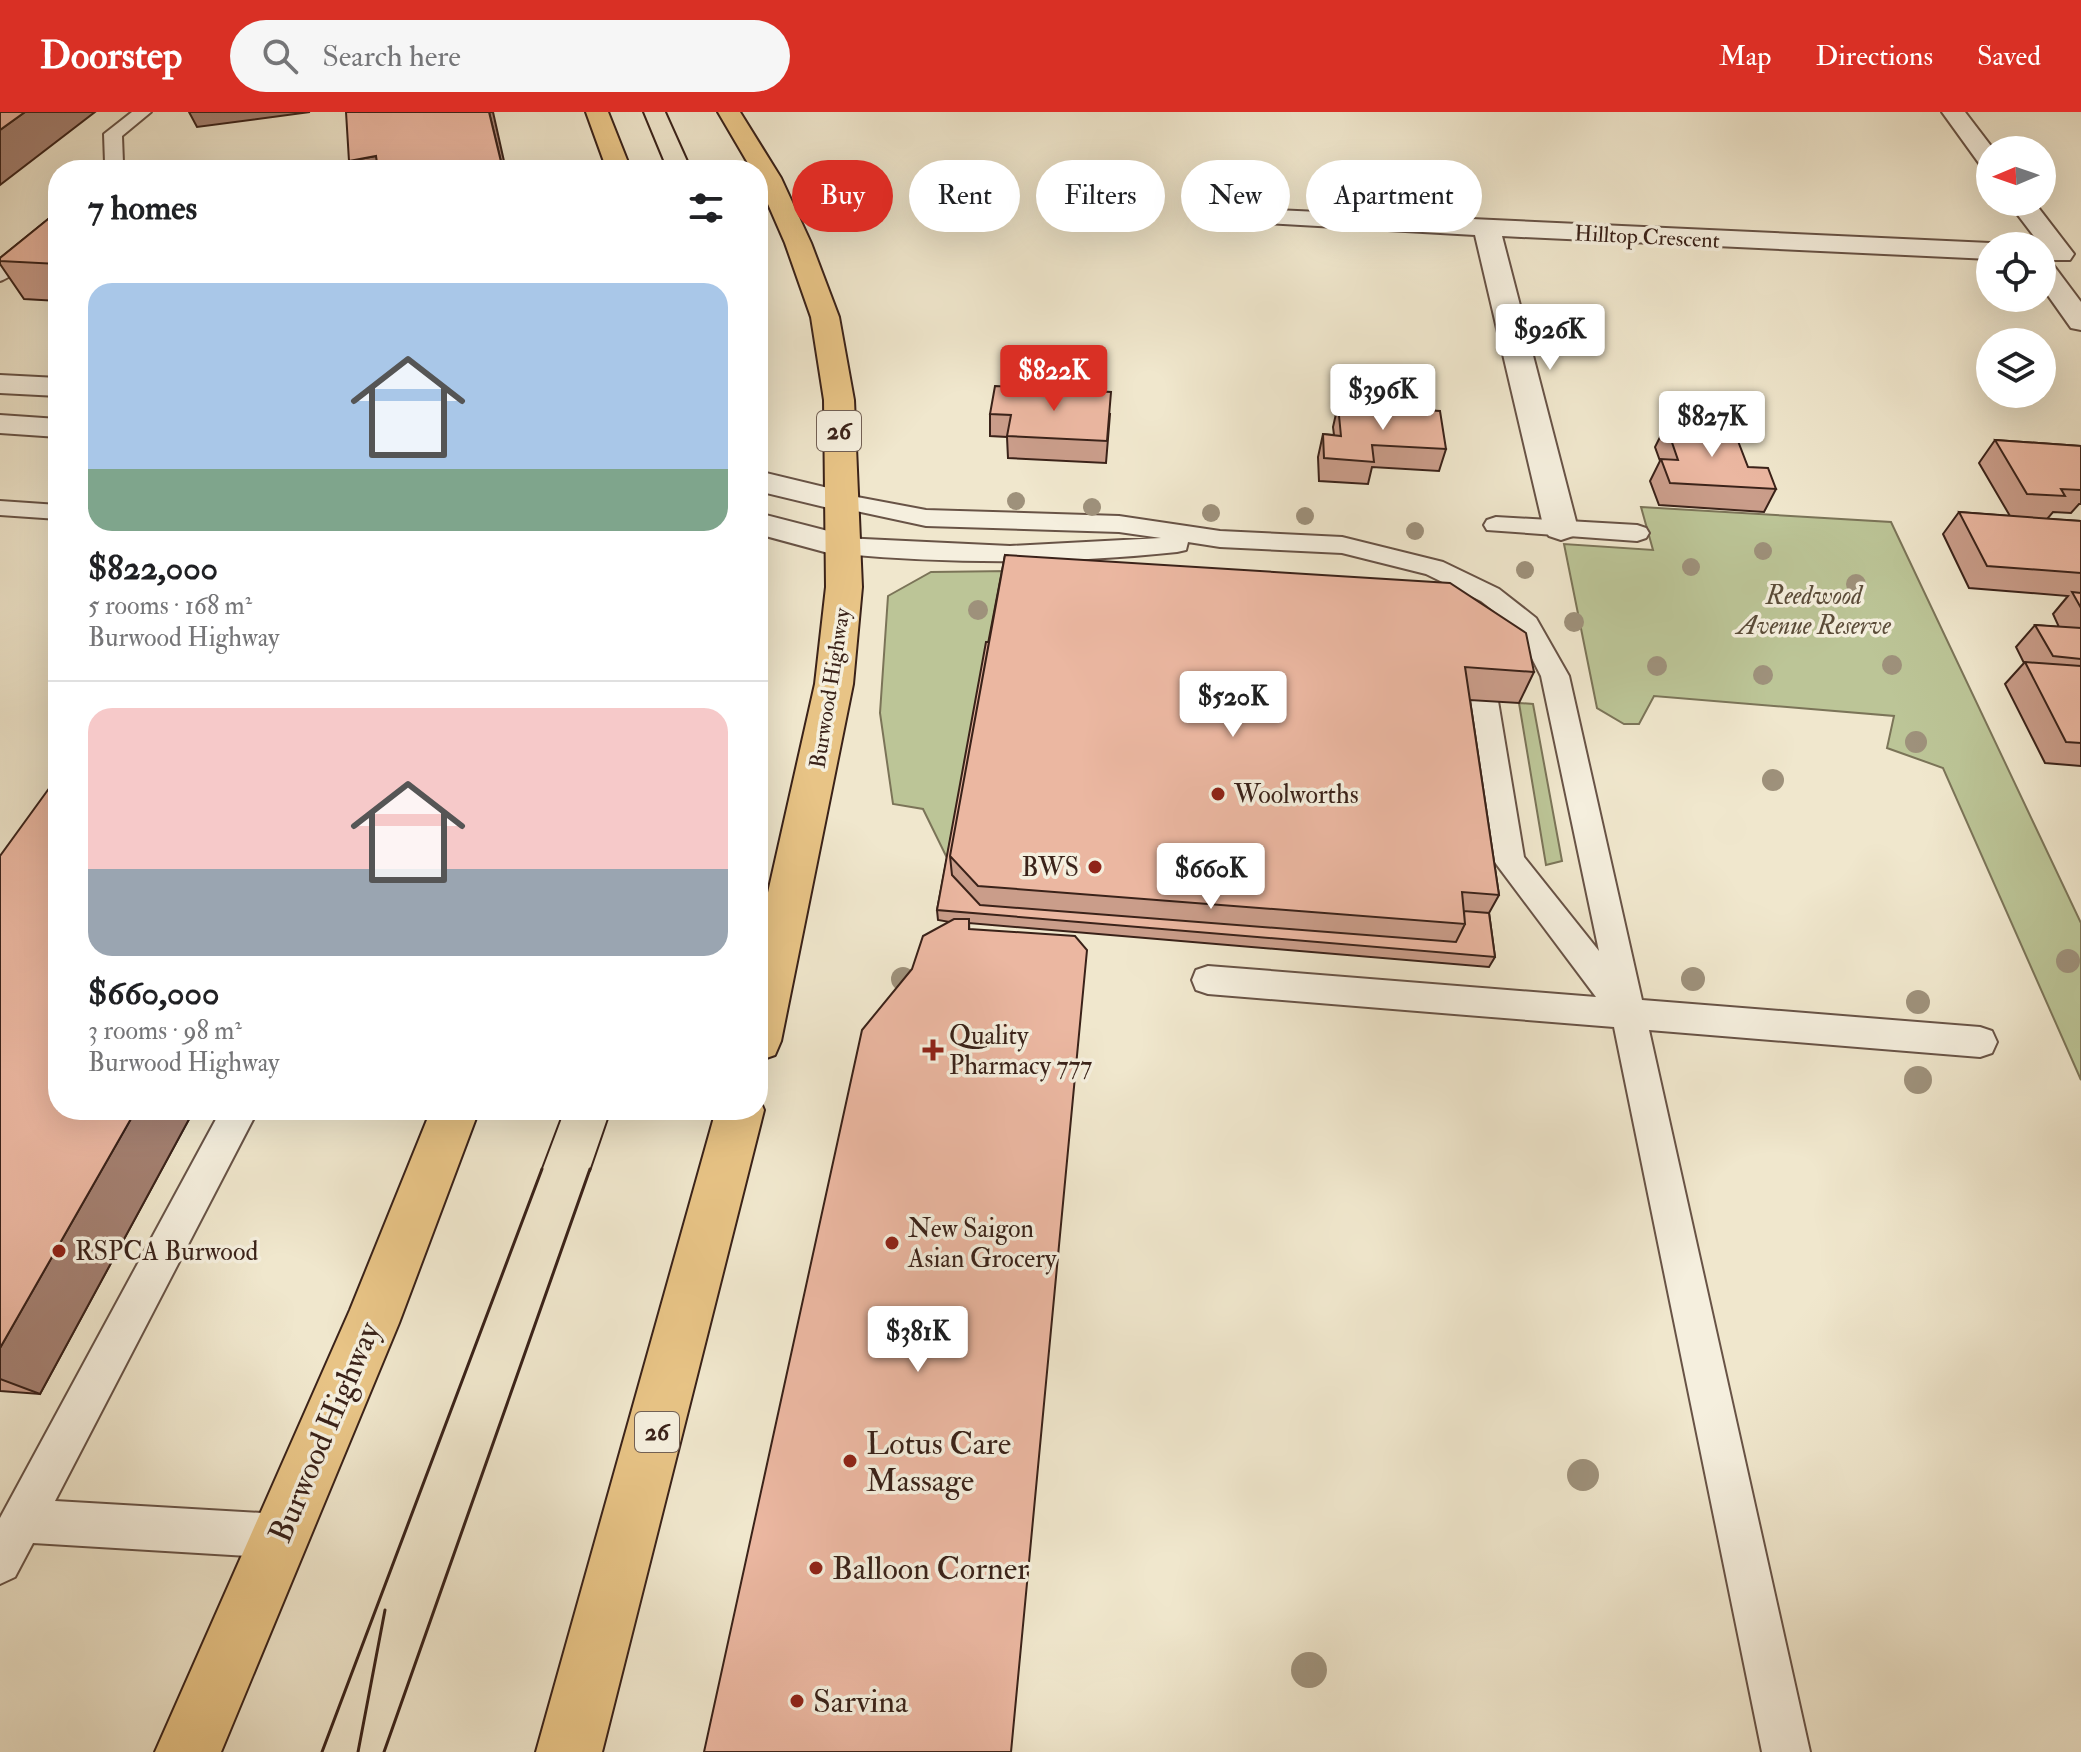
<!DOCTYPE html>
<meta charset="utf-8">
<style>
:root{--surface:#fff;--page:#f6f6f6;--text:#202124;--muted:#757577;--line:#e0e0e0;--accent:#d93025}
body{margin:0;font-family:"IM FELL Double Pica",serif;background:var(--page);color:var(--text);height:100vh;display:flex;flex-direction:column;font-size:30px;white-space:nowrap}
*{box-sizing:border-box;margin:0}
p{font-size:26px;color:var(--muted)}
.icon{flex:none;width:44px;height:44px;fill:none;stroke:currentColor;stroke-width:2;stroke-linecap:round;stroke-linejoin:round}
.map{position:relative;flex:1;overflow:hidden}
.panel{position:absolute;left:48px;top:48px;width:720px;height:960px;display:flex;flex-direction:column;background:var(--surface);border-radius:32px;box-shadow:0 8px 32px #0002}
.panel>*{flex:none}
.top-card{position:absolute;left:792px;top:48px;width:760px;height:72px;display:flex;gap:16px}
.needle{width:52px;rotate:268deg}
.buttons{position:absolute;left:1976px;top:24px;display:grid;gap:16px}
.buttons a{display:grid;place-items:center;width:80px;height:80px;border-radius:50%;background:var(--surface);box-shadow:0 8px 32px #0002;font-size:40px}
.price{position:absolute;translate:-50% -68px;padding:0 18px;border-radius:8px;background:#fff;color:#222;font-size:26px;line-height:52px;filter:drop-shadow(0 2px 4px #0008)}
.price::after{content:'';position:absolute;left:50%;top:48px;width:24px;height:18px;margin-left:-12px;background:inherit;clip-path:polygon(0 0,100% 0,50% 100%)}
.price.current{background:var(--accent);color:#fff}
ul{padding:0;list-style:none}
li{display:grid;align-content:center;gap:16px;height:424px;padding:0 40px}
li+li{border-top:2px solid var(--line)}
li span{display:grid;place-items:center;height:248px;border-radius:24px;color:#555}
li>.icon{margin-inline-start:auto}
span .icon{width:144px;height:144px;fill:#fffc;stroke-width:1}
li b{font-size:34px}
h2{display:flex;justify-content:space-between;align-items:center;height:96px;padding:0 40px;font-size:34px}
.tag{padding:0 28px;border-radius:36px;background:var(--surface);box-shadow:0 8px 32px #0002;font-size:28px;line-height:72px}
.tag.current{background:var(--accent);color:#fff}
header{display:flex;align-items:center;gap:48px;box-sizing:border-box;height:112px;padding:0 40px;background:var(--accent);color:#fff}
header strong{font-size:38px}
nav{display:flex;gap:44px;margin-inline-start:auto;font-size:28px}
.search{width:560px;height:72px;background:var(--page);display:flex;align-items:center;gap:20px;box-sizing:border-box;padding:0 28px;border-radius:44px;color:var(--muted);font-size:30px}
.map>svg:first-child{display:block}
.green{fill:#bcc597;stroke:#7b7458;stroke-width:2}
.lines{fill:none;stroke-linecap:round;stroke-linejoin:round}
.lane-casing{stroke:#685346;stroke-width:4}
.street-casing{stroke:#685346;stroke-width:4}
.highway-casing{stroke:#3a2219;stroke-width:4}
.lane{fill:#f5efde;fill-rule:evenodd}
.street{fill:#f5efde;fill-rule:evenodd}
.highway{fill:#e8c486;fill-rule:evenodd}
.tram-far1{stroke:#3a2219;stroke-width:2}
.tram{stroke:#3a2219;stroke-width:3}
.tree{fill:#9e917b}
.wall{fill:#ca9d8a;stroke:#3a2219;stroke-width:2}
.shaded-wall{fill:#a48071;stroke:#3a2219;stroke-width:2}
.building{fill:#ebb7a1;stroke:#3a2219;stroke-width:2}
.poi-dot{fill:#8f2418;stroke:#f5efde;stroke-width:3}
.labels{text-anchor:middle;stroke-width:7;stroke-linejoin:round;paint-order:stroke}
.far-street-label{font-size:22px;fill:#3a2219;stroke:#f5efde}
.shield{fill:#f5efde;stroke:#726054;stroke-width:2}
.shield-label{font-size:24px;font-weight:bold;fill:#3a2219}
.park-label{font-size:26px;font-style:italic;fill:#5a4b38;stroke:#f5efde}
.poi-label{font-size:26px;fill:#3a2219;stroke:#f5efde;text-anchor:start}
.near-street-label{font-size:32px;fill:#3a2219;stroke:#f5efde}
.near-poi-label{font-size:32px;fill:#3a2219;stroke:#f5efde;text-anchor:start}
</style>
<header>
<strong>Doorstep</strong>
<div class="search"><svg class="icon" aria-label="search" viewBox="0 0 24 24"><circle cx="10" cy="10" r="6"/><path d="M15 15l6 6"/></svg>Search here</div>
<nav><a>Map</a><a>Directions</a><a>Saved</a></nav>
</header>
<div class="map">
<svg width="2081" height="1640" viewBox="0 0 2081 1640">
<rect width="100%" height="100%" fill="#f0e7cd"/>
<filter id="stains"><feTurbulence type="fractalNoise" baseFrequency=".0025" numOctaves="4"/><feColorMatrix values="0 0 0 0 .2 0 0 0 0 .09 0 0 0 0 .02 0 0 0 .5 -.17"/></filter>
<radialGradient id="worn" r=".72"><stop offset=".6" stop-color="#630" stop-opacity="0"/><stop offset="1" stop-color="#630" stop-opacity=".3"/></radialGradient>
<!-- green -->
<path class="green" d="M1641,395L1891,410L2081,811V968L1943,656L1887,636L1894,604L1654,584L1639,612H1624L1597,596L1564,432L1653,438Z
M1009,459L948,748L923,697L893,692L880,601L888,484L931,460Z
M1519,591L1533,592L1562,749L1546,753Z"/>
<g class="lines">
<!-- lane casing -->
<g class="lane-casing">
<path id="lane" d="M132,0H151L122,24L123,51L119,58H101L105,51L104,22Z
M58,117V130C40,139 14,165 0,169V153L25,132Z
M841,382L926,398L1119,404L1220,419L1342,425L1443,450L1499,477L1536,506L1569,564L1642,888L1980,915L1992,919L1997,930L1992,941L1980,945L1649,918L1810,1640H1762L1614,915L1208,882L1196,878L1192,868L1196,858L1208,854L1596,885L1494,749L1470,589L1474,582L1484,579L1494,582L1498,589L1524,745L1599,839L1541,564L1517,517L1481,489L1426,462L1342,441L1220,435L1188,430L1186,438L1177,440C1065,452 955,452 843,442L834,440L831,434L834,428L843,426L1010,434L1161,426L1119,420L926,414L833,394L829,389L833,384Z
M0,389L58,393V407L0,403Z
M1496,405L1637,413L1646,416L1649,421L1646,426L1637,429L1487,418L1484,413L1487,408Z
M221,998H258L55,1389L279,1402L294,1409L301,1424L294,1439L279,1446L33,1431L15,1465L0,1472V1406Z"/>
</g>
<!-- street casing -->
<g class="street-casing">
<path id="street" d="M1942,0H1965L1994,38H1990V56L1981,54Z
M2008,90H2034L2074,142L2070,148H2052Z
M1256,97L1990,131L2000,134H1990V147L1502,124L1578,417L1573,424L1561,428L1549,424L1544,417L1475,123L1247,110L1243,105L1247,100Z
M2042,148L2051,150L2081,190V218L2071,216L2042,175Z
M0,263L58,266V284L0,281Z
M0,303L58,307V325L0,321Z
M758,359L853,382L857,389L853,396L841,399L758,379Z
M758,401L855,426L860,434L855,442L843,445L758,422Z"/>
</g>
<!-- highway casing -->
<g class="highway-casing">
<path id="highway" d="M586,0H608L631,58H607Z
M718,0H740L781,66L811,131L839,205L854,288L862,475L853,572L781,929L775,943L758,949V825L815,572L826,475L824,288L811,205L785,131L758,69V58H752Z
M758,984L764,998L602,1640H536L716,998H758Z
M431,998H479L399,1211L221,1640H155L350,1198Z"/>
</g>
<!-- lane -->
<use href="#lane" class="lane"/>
<!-- street -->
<use href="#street" class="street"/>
<!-- highway -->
<use href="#highway" class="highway"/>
<!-- tram-far1 -->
<path class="tram-far1" d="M643,0L667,58
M666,0L692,58
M541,1059L564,998
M590,1059L611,998"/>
<!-- tram -->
<path class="tram" d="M322,1640L542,1057
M358,1640L385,1498
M384,1640L590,1057"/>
</g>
<!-- trees -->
<g class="tree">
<circle cx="1016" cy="389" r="9"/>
<circle cx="1092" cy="395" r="9"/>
<circle cx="1211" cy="401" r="9"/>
<circle cx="1305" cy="404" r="9"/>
<circle cx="1415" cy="419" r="9"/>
<circle cx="1763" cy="439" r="9"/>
<circle cx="1691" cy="455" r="9"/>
<circle cx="1525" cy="458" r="9"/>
<circle cx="1856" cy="472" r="10"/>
<circle cx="978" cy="498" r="10"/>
<circle cx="1574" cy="510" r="10"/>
<circle cx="1892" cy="553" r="10"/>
<circle cx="1657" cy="554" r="10"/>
<circle cx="1763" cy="563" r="10"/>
<circle cx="1916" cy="630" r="11"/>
<circle cx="1773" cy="668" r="11"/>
<circle cx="2068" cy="849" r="12"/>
<circle cx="903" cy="867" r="12"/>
<circle cx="1693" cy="867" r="12"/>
<circle cx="1918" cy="890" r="12"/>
<circle cx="1918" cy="968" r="14"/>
<circle cx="1583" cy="1363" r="16"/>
<circle cx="1309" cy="1558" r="18"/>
</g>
<!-- wall -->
<path class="wall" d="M58,99V189L24,187L0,152V146Z
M1338,293L1446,337L1439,359L1372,355L1368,372L1319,369L1318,345L1323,322L1334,323L1333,315Z
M990,302H1110L1106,351L1008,346L1007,325L990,324Z
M1666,313L1748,355L1776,377L1764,400L1659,393L1650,369L1660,349L1655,335Z
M1995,328L2081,334V392H2079L2071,401L2053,400L2047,407L2081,409V654L2045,651L2005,572L2024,551L2016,535L2035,513L2059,515L2053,502L2068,484L1969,476L1943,422L1959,400L2010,404L1979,351Z
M1005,443L1534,560L1519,591L1470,588L1499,783L1489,801L1495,845L1489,855L969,811L1011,1640L950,810L938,808L937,798Z
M0,744L58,998H194L40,1282L0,1279Z"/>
<!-- shaded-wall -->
<path class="shaded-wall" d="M25,0H95L0,73V18Z
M189,0H310L197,15Z
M489,0H493L506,58H503Z
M376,44L382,58H353L349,49Z
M136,998H194L40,1282L0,1267V1236Z"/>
<!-- building -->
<path class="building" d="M0,0H25L0,18Z
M346,0H489L503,58H378L376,44L349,49Z
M58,99V152L0,149V146Z
M995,274L1111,280L1107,329L1007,324L1011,303L990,302Z
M1338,293L1440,299L1446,337L1372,333L1374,350L1324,346L1323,322L1341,324Z
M1666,313L1733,316L1748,355L1768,356L1776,377L1670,371L1661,347L1678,348Z
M1995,328L2081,334V378L2061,377L2065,384L2027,382Z
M1959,400L2081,409V461L1987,454Z
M1005,443L1450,471L1526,521L1534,560L1465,555L1499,783L1462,780L1465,812L978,774L950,744Z
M2072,480L2081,481V496Z
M2035,513L2081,516V547L2053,544Z
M986,530H989L950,744L952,763L980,793L1456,830L1465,812L1464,799L1489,801L1495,845L937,798Z
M2025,550L2081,554V631L2066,630Z
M58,664V998H136L0,1236V744Z
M954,807H969V817L1075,824L1087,838L1011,1640H704L862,918L912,857L923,824Z"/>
<!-- markers -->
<g class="poi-dot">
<circle cx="1218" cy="682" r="8"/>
<circle cx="1095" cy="755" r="8"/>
<path d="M929 926h8v8h8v8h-8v8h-8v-8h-8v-8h8z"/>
<circle cx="892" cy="1131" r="8"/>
<circle cx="59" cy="1139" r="8"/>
<circle cx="850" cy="1349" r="8"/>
<circle cx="816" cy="1456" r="8"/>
<circle cx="797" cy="1589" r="8"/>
</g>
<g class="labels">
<!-- far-street labels -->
<g class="far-street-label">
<text transform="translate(1647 124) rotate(3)" y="8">Hilltop Crescent</text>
<text transform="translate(829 576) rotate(-81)" y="8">Burwood Highway</text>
</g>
<!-- shield labels -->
<g class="shield">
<rect x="817" y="299" width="44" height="40" rx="6"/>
<rect x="635" y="1300" width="44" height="40" rx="6"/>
</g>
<g class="shield-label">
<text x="839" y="327">26</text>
<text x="657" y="1328">26</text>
</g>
<!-- park labels -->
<g class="park-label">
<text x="1814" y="492">Reedwood<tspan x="1814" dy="30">Avenue Reserve</tspan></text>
</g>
<!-- poi labels -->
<g class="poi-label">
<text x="1234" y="691">Woolworths</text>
<text x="1079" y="764" text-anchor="end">BWS</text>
<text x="949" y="932">Quality<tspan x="949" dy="30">Pharmacy 777</tspan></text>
<text x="908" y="1125">New Saigon<tspan x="908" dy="30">Asian Grocery</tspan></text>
<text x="75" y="1148">RSPCA Burwood</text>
</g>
<!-- near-street labels -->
<g class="near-street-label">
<text transform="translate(324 1320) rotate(-67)" y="11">Burwood Highway</text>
</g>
<!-- near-poi labels -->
<g class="near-poi-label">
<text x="866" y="1342">Lotus Care<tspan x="866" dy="37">Massage</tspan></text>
<text x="832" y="1467">Balloon Corner</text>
<text x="813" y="1600">Sarvina</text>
</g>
</g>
<rect width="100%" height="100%" filter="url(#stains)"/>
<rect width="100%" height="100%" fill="url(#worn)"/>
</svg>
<div class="buttons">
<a><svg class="needle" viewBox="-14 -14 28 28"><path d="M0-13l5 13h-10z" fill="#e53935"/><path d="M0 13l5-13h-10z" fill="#757577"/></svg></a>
<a><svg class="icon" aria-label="locate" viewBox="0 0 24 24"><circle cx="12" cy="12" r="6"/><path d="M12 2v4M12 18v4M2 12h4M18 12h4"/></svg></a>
<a><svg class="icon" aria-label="layers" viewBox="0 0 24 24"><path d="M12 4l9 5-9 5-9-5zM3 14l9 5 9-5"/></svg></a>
</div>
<b class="price" style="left:1550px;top:260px">$926K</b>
<b class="price current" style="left:1054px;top:301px">$822K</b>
<b class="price" style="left:1383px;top:320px">$396K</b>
<b class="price" style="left:1712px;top:347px">$827K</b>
<b class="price" style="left:1233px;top:627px">$520K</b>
<b class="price" style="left:1211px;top:799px">$660K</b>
<b class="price" style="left:918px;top:1262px">$381K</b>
<div class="top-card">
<a class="tag current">Buy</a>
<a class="tag">Rent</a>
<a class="tag">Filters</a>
<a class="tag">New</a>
<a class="tag">Apartment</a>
</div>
<section class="panel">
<h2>7 homes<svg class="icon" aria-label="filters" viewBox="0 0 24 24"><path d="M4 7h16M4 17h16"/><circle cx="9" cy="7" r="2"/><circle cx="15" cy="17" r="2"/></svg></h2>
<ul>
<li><span style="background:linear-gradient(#a9c7e8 75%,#7fa58c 0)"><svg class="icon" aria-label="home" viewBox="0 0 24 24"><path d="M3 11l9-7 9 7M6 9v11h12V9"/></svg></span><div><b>$822,000</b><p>5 rooms · 168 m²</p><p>Burwood Highway</p></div></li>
<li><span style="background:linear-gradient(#f6c9c9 65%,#9aa5b1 0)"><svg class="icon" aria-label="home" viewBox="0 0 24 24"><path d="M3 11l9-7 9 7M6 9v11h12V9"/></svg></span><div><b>$660,000</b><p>3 rooms · 98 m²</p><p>Burwood Highway</p></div></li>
</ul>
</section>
</div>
